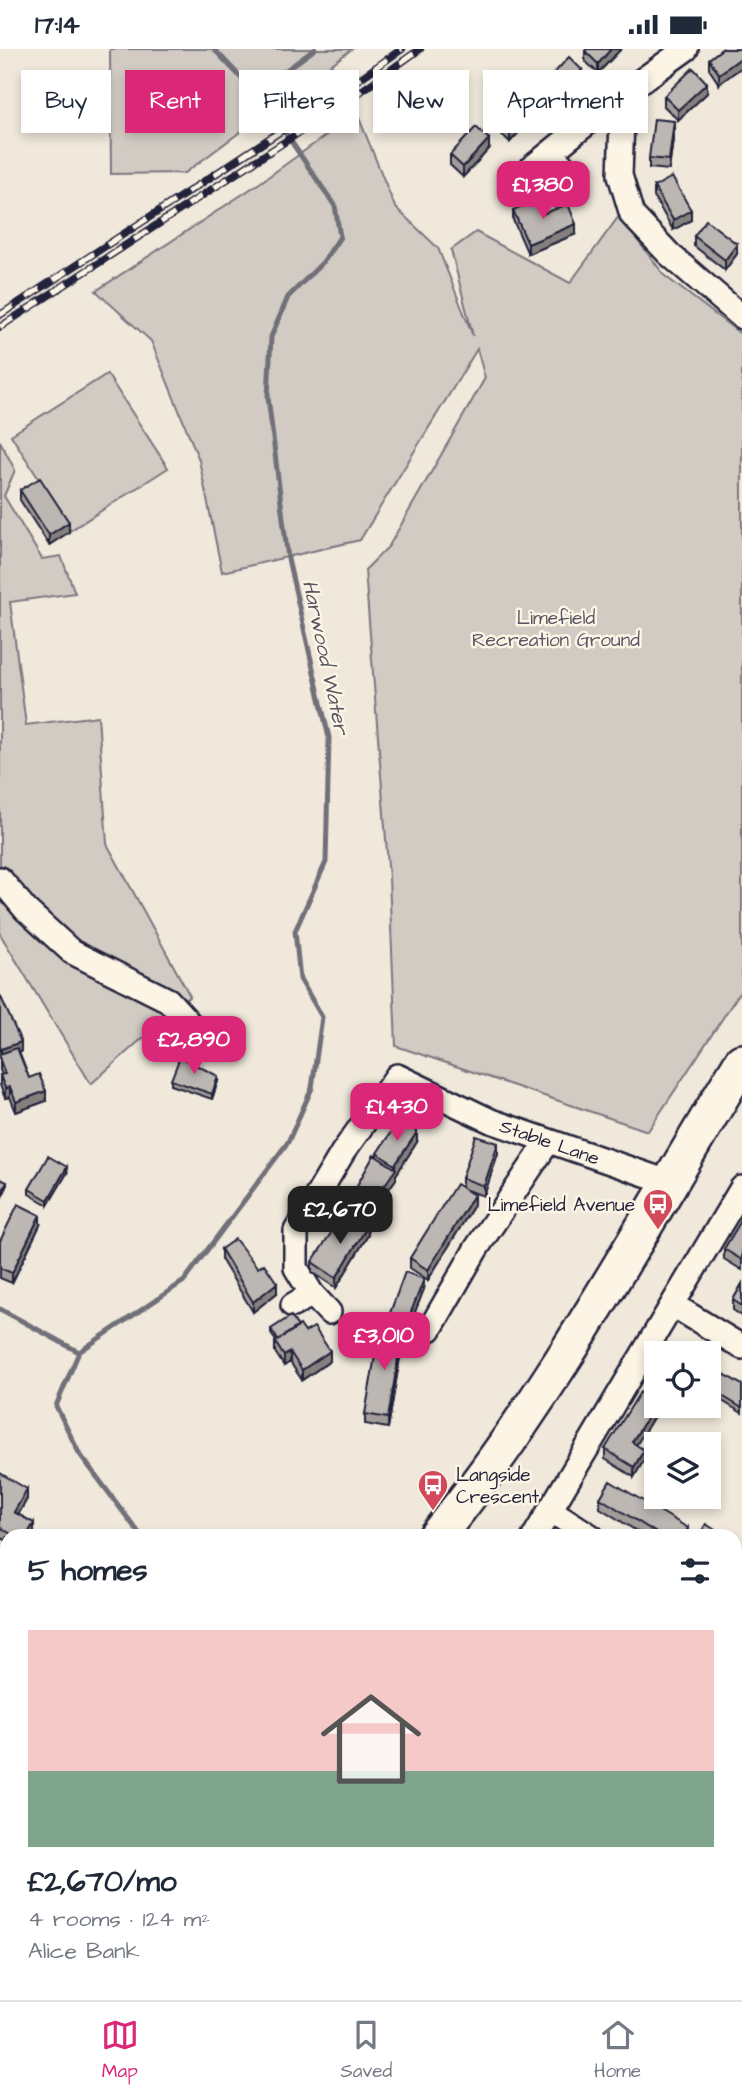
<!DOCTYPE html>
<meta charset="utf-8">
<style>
:root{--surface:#fff;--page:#f2f2f3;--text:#1f2937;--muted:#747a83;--line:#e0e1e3;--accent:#db2777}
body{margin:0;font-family:"Architects Daughter",sans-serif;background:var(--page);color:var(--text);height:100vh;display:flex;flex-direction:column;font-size:26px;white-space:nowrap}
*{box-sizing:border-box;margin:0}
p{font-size:23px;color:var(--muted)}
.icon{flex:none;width:38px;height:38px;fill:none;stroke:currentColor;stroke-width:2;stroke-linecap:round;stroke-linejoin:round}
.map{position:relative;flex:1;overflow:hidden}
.side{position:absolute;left:0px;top:1480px;width:742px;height:471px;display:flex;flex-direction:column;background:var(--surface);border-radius:21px 21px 0 0;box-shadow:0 4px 10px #0003}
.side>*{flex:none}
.top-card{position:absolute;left:21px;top:21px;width:700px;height:63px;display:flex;gap:14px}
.controls{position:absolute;left:644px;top:1292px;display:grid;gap:14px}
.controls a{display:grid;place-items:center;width:77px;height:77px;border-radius:0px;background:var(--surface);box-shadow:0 4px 10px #0003;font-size:35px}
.price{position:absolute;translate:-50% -60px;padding:0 16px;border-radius:14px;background:var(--accent);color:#fff;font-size:23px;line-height:46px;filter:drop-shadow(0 2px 4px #0008)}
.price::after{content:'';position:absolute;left:50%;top:42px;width:21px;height:16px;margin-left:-10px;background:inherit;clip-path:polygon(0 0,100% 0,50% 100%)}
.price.active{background:#222;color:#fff}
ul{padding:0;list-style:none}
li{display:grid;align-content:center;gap:14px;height:371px;padding:0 28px}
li+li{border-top:2px solid var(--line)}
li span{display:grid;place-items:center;height:217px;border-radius:0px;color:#555}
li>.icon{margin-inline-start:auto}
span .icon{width:126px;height:126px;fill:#fffc;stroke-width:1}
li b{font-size:30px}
h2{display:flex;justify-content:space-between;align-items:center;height:84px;padding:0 28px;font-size:30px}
.chip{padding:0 24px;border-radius:0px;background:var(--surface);box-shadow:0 4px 10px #0003;font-size:24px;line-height:63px}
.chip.active{background:var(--accent);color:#fff}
.status{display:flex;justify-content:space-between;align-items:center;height:49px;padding:0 35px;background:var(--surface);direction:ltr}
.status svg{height:19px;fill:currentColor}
.tabs{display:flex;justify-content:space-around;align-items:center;height:98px;border-top:2px solid var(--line);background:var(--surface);font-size:19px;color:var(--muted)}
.tabs a{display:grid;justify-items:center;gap:4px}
.tabs .active{color:var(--accent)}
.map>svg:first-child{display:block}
.green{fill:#d1cbc3;stroke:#7a767f;stroke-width:2}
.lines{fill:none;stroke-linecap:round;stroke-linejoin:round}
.stream{stroke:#716f79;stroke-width:5}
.street-casing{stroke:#22223b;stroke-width:28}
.primary-casing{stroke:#22223b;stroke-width:40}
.street{stroke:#fcf5e5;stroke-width:23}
.primary{stroke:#fcf5e5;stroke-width:35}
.rail-casing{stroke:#22223b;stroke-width:8}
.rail{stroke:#fcf5e5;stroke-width:5;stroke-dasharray:16;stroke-linecap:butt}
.wall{fill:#a29d9a;stroke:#22223b;stroke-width:2}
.shaded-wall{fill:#84807d;stroke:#22223b;stroke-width:2}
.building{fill:#bcb7b3;stroke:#22223b;stroke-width:2}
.labels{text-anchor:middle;stroke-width:5;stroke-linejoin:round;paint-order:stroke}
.park-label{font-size:19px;fill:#575564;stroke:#fcf5e5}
.street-label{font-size:19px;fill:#22223b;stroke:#fcf5e5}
.poi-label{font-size:19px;fill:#22223b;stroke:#fcf5e5;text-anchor:end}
.water-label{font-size:21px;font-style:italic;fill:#575564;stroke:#fcf5e5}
</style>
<div class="status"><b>17:14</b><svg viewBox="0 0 49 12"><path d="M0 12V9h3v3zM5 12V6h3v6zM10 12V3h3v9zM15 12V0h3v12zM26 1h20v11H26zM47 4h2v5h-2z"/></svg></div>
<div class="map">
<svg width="742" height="1951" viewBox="0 0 742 1951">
<rect width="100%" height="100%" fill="#efe8db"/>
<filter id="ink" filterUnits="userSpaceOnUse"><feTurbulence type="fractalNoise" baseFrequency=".0143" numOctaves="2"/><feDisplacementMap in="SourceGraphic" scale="14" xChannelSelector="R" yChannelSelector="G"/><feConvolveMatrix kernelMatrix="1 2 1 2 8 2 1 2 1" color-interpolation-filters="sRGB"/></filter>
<g filter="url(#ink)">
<!-- green -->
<path class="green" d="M110,0H352L185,124L111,125Z
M357,64L395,158L438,199L473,287L451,201L476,183L570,234L619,167L665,227L742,286V940L648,1082L396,997L389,829L365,521L389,497L485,329L477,300L360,491L222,523L199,411L151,292L96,242L261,133Z
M107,325L168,419L71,481L11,386Z
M0,392L15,421L4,447L42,510L61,507L75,544L10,553L26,676L98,667L107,795L190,947L91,1035L0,885Z
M7,1846V1916L0,1918V1849Z
M53,1944H207L204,1951H58Z"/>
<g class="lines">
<!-- stream -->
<path class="stream" d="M214,0L265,54
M0,1260L79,1303
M142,1488L79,1404L56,1357L79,1303L184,1232L288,1093L312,1039L322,968L300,930L295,882L326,813L329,689L288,510L268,348L271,288L288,248L323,213L340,188L335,157L265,54L274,30L315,0
M124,1944L126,1951"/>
<!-- street casing -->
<g class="street-casing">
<g id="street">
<path d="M623,45L620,126L632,166L669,205L742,268"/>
<path d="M551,104L569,124"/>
<path d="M529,121L623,45L686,0"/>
<path d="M0,830L26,861L72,903L168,951L198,984"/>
<path d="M293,1256L312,1245"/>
<path d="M673,1256L742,1298"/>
<path id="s1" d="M329,1263L312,1245L296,1219V1182L343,1103L397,1027L491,1072L668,1133"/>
<path d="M430,1280L476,1200L547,1094"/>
<path d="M550,1461L592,1488"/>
<path d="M534,1488L742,1139"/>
<path d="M735,1577L742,1581"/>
<path d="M735,1876L742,1880"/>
<path d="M273,1944L283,1951"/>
<path d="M454,1944L465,1951"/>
<path d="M408,1951L412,1944"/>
</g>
</g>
<!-- primary casing -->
<g class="primary-casing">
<path id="primary" d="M436,1488C556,1341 644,1173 742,1013
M0,1814L7,1811"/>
</g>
<!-- street -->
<use href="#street" class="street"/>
<!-- primary -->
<use href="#primary" class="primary"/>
<!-- rail casing -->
<g class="rail-casing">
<path id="rail" d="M0,266L339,44L402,0
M0,278L346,53L420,0"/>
</g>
<!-- rail -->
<use href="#rail" class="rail"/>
</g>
<!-- wall -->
<path class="wall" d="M587,0H621L598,24L585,12V2Z
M722,0L719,35L709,20V10Z
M582,31L556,59L543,46V36Z
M707,44L678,71L664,57V47Z
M536,65L510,93L497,81V71Z
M674,82L669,121L649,119V109Z
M489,100L463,128L450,116V106Z
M654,138L691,171L673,181L654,148Z
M513,161L543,165L576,185L528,205L513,171Z
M694,187L737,205L725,221L694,197Z
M20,441L69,483L49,496L20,451Z
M0,946L21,1003H19L29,1029L46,1052L16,1063L10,1048L5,1049L0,1036V1026H2L0,1021Z
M171,1031L218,1032L212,1050L171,1036Z
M417,1093L396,1126V1130L365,1174L368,1186L336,1239L312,1223V1213L343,1178L348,1170L345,1168V1158L377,1108V1104Z
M498,1104L484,1147L463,1140L474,1156L428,1231L410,1219V1209L462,1139V1129Z
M67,1124L48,1156L29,1145V1140Z
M742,1170V1221L724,1210V1200Z
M40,1176L12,1234L0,1229V1192Z
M221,1200L277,1244L253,1263L221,1210Z
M742,1235V1267L733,1261V1251Z
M424,1240L407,1283L403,1282V1291L388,1379L365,1375V1365L400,1281L389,1277V1267Z
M298,1278L305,1283L330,1312L302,1331L290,1313L284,1317L275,1303V1293L276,1292L271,1285V1280Z
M709,1316L742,1336V1364L709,1344Z
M636,1396L644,1411L634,1428L605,1410V1400Z
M0,1424L27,1450L18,1466L34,1484L32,1488H7V1492L0,1488Z
M600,1449L688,1488H646L600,1459Z
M735,1493L742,1497V1532L735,1528Z
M735,1603L742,1607V1644L735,1640Z
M742,1849V1865L739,1864V1854Z
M212,1944H238L234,1951H223Z
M338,1944H385V1951H344Z
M508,1944H561L571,1951H509L508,1950Z
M612,1944H633L629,1951H623Z"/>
<!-- shaded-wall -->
<path class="shaded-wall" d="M611,0H621L598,24V15Z
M742,8V18L719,35V25Z
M582,21V31L556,59V49Z
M707,34V44L678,71V61Z
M536,55V65L510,93V83Z
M674,72V82L669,121V111Z
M489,90V100L463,128V118Z
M691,161V171L673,181V171Z
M576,175V185L528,205V195Z
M737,195V205L725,221V211Z
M69,473V483L49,496V486Z
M21,993V1003L1,1010V1000Z
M218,1027V1032L212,1050V1045Z
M10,1038V1048L5,1049V1039Z
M46,1042V1052L16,1063V1053Z
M417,1083V1093L396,1126V1130L361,1179V1169L395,1120V1116Z
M498,1094V1104L484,1147V1137Z
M67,1118V1124L48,1156V1151Z
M7,1133V1138L0,1152V1147Z
M474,1146V1156L428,1231V1221Z
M40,1166V1176L12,1234V1224Z
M368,1176V1186L336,1239V1229Z
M424,1230V1240L407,1283V1273Z
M277,1234V1244L253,1263V1253Z
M403,1281V1291L388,1379V1369Z
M330,1302V1312L302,1331V1321Z
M290,1303V1313L284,1317V1307Z
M656,1354V1356H661L632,1403V1393Z
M644,1401V1411L634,1428V1418Z
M27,1440V1450L14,1473V1463Z
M34,1474V1484L32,1488H26Z
M688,1479V1488H683Z
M740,1753V1763L735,1770V1760Z
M740,1904V1914L735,1923V1913Z
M232,1944H238L234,1951H231Z
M384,1944H385V1951H377Z
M627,1944H633L629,1951H627Z
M717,1944H723L719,1951H713Z"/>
<!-- building -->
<path class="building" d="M587,0H611L598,15L585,2Z
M722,0H742V8L719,25L709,10Z
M569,8L582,21L556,49L543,36Z
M693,19L707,34L678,61L664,47Z
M523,42L536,55L510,83L497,71Z
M654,70L674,72L669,111L649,109Z
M476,78L489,90L463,118L450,106Z
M672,128L691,161L673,171L654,138Z
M537,151L543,165L568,155L576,175L528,195L513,161Z
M706,171L737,195L725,211L694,187Z
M40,429L69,473L49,486L20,441Z
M0,946L21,993L1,1000L0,999Z
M17,999L29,1029L39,1025L46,1042L16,1053L10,1038L5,1039L0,1026L5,1025L0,1011V1005Z
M180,1008L218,1027L212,1045L171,1031Z
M399,1071L417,1083L395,1116L377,1104Z
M476,1087L498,1094L484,1137L462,1129Z
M374,1106L396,1120L361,1169L345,1158Z
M48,1107L67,1118L48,1151L29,1140Z
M0,1130L7,1133L0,1147Z
M456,1135L474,1146L428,1221L410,1209Z
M18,1155L40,1166L12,1224L0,1219V1192Z
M351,1165L368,1176L336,1229L312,1213L337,1175L343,1178Z
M742,1170V1211L724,1200Z
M235,1190L258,1219L264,1215L277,1234L253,1253L221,1200Z
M405,1223L424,1230L407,1273L389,1267Z
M742,1235V1257L733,1251Z
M291,1267L298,1278L278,1291L271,1280Z
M300,1276L305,1283L314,1278L330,1302L302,1321L290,1303L284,1307L275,1293Z
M380,1278L403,1281L388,1369L365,1365Z
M709,1316L742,1336V1359L709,1339Z
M654,1340L656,1341V1354L632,1393L644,1401L634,1418L605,1400L640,1343L649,1348Z
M0,1424L27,1440L14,1463L34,1474L26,1488H16L0,1478Z
M610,1432L688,1479L683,1488H663L600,1449Z
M706,1475L726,1488H698Z
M735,1493L742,1497V1522L735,1518Z
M735,1603L742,1607V1634L735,1630Z
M735,1750L740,1753L735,1760Z
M735,1900L740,1904L735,1913Z
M347,1944H384L377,1951H354Z
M514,1944H561L571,1951H525Z
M691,1944H717L713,1951H687Z"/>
</g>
<!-- icons -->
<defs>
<g id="bus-pin" transform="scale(1.575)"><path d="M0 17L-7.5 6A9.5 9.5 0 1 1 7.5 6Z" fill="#d1495b" stroke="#fcf5e5"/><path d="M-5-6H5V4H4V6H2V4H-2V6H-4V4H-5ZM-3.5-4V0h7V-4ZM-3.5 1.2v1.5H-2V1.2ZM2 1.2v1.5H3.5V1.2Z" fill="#fff"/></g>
</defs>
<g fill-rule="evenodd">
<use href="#bus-pin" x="658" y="1155"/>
<use href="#bus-pin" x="433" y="1436"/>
</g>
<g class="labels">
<!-- park labels -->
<g class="park-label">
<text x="556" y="575">Limefield<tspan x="556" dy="22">Recreation Ground</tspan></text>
</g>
<!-- street labels -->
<g class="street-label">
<text dy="7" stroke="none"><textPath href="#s1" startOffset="444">Stable Lane</textPath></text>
</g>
<!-- poi labels -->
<g class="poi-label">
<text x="635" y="1162">Limefield Avenue</text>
<text x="456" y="1432" text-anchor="start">Langside<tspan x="456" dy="22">Crescent</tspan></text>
</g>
<!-- water labels -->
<g class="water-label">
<text transform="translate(326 608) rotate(78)" y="7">Harwood Water</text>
</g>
</g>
</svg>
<div class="controls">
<a><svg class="icon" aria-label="locate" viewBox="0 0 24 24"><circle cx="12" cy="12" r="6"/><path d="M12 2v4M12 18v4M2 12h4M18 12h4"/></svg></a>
<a><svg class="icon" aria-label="layers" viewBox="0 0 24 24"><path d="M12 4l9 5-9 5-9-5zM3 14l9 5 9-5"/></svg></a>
</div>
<b class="price" style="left:543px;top:172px">£1,380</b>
<b class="price" style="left:194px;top:1027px">£2,890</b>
<b class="price" style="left:397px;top:1094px">£1,430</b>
<b class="price active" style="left:340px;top:1197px">£2,670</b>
<b class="price" style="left:384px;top:1323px">£3,010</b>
<div class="top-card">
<a class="chip">Buy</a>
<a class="chip active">Rent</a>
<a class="chip">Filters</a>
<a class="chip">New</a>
<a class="chip">Apartment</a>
</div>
<section class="side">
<h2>5 homes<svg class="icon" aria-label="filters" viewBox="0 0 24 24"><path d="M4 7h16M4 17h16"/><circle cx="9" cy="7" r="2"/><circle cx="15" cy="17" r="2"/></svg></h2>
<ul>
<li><span style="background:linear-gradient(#f6c9c9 65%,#7fa58c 0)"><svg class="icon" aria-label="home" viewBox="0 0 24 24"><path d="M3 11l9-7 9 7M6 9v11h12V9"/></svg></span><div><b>£2,670/mo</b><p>4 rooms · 124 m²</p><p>Alice Bank</p></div></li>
</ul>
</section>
</div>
<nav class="tabs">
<a class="active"><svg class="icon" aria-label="map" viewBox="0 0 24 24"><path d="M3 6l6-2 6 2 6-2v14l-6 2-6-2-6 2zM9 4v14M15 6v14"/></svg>Map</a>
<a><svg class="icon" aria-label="saved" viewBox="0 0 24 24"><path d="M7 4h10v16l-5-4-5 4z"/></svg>Saved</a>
<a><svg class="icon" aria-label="home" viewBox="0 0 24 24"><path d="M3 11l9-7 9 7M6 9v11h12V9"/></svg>Home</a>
</nav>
